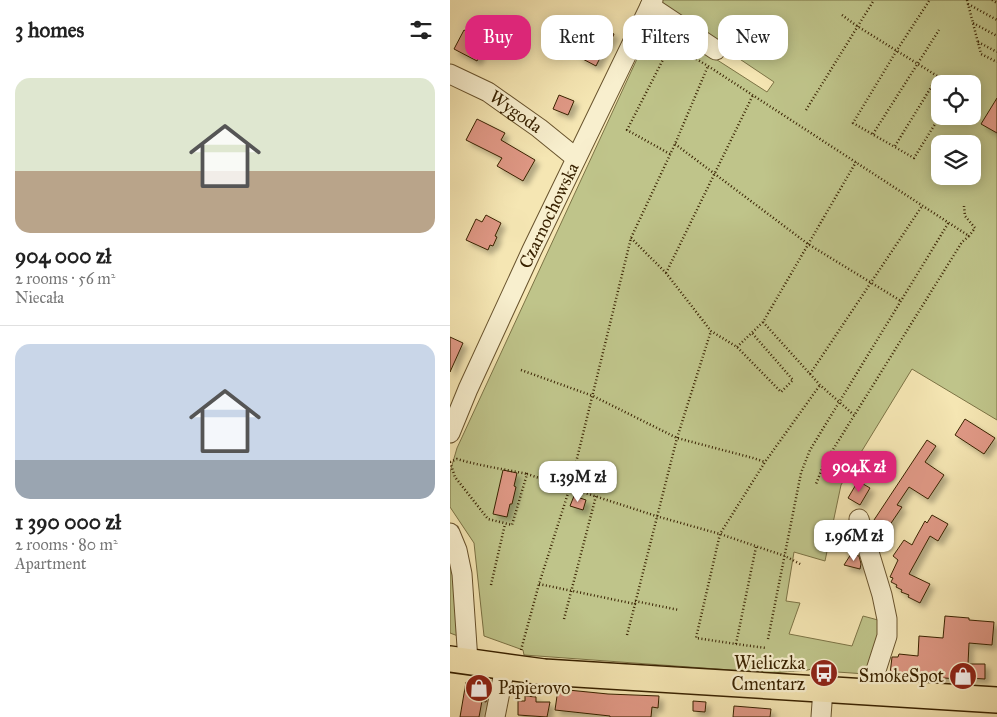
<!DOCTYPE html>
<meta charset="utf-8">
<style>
:root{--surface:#fff;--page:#f2f2f2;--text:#222;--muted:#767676;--line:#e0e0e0;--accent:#db2777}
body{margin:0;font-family:"IM FELL Great Primer",serif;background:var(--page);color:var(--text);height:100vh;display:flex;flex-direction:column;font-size:19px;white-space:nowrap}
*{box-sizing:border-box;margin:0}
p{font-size:16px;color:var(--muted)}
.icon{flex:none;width:28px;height:28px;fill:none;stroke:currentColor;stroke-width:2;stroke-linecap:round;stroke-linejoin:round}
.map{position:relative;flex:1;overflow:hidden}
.side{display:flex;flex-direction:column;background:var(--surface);width:450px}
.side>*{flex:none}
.top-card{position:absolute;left:15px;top:15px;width:456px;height:45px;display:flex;gap:10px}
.controls{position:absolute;left:481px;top:75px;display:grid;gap:10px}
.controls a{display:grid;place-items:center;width:50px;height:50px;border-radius:10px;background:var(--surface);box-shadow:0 2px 12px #0003;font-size:25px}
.price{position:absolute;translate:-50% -42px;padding:0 11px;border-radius:10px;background:#fff;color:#222;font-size:16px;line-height:32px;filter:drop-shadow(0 1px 2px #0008)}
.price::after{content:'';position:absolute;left:50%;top:30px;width:15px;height:11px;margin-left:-8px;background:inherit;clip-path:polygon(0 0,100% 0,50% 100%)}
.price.on{background:var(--accent);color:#fff}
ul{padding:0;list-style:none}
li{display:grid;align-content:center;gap:10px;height:265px;padding:0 15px}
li+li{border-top:1px solid var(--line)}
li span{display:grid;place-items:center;height:155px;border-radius:15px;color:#555}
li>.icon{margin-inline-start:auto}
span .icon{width:90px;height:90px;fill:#fffc;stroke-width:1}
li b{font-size:21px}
h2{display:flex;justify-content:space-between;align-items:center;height:60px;padding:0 15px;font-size:21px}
.pill{padding:0 18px;border-radius:15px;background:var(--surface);box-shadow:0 2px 12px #0003;font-size:18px;line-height:45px}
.pill.on{background:var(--accent);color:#fff}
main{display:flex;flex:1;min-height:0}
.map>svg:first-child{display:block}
.green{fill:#bfc48a;stroke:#7c7345;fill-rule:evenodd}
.building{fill:#df9885;stroke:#392200;filter:url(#shadow)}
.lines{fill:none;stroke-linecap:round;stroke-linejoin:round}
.minor-casing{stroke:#68532d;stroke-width:21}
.major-casing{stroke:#392200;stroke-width:28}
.path{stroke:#392200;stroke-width:2.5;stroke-dasharray:1 2.5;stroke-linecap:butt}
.minor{stroke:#f8efce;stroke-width:19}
.major{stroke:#f5e6b3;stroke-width:25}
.labels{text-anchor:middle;stroke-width:4.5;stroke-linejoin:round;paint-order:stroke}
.street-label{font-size:18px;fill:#392200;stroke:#f8efce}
.poi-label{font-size:18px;fill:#392200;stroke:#f8efce;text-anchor:end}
</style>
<main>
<section class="side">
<h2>3 homes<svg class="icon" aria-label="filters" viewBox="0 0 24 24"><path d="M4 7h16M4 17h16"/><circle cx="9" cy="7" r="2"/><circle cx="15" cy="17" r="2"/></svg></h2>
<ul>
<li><span style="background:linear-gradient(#dfe7d0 60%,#b9a48a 0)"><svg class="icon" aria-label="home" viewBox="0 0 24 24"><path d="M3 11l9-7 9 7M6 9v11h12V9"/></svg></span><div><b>904 000 zł</b><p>2 rooms · 56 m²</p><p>Niecała</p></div></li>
<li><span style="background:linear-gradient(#c9d6e8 75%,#9aa5b1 0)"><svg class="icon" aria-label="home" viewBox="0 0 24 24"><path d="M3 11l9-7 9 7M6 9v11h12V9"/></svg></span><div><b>1 390 000 zł</b><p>2 rooms · 80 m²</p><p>Apartment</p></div></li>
</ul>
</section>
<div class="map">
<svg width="547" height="717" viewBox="0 0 547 717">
<defs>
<filter id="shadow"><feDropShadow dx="4.5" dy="4.5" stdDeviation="2.5" flood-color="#0004"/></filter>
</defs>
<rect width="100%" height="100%" fill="#f5e6b3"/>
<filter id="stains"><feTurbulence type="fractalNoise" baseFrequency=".004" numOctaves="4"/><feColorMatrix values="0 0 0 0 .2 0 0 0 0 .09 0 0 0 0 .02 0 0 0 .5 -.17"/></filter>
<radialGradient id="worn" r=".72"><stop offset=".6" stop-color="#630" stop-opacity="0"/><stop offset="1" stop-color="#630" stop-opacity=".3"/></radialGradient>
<!-- green -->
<path class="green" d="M212,0H547V420L462,369L391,485L375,561L344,552L336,601L350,603L339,634L402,646L413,616L428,620L430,635L416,674L387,672L382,666L367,667L358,670L322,673L74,655L73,650L34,636L24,543L0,507V472L7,448L205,20L317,92L324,82L209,5ZM490,84H522V116H490ZM490,144H522V176H490Z
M0,564L2,569L8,636L0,633Z"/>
<!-- building -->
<path class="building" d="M151,28L164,34L158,47L156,46L146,66L129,57L131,55L108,43L113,33L115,34L116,32L133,41L135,38L143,42Z
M14,30L36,41L27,61L4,49Z
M109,95L124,101L118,115L103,109Z
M547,98V133L531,124Z
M27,119L55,133L51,140L85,160L73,181L47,166L52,158L16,140Z
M36,215L51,223L45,236L47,237L43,246L40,245L38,250L16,240L26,219L32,222Z
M0,337L13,343L0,372Z
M515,419L545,438L534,454L505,435Z
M477,440L486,446L475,462L494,475L478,499L459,487L447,505L452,507L433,535L424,529L422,523Z
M53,470L67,473L64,486L66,487L62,504H60L57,517L43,514Z
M408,481L420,488L410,505L398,498Z
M124,496L136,500L133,510L120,506Z
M482,515L498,524L488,541L480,536L459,574L480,584L470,603L458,597L459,595L451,592L452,590L446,587L447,585L441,582L443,578L440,577L448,560L443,556L454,540L462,545L465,539L475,521L477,523Z
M401,554L409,556L411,564L410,569L394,565Z
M495,616L519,618V620L544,622L542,645L519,643L518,664H535V679L518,678V680L495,678L490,679L440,674L442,657H448L449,654L468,656L469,636L493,638Z
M16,682L36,685L39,689L36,702L32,701L29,717H10Z
M108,689L158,694L209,696L208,708L202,707L201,717H160V716L105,710Z
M75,696L86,697V702H100L97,717L68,715V701H75Z
M243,701L256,702L255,712L243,711Z
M284,706L321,709L320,717H283Z"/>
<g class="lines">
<!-- minor casing -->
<g class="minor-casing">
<g id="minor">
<path d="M200,6L266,50"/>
<path id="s1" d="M0,74L38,92L89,128L126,158"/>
<path id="s2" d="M0,433L18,389L82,250L203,0"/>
<path d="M409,519L432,595L437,619V636L419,692"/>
<path d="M0,533L7,550L12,574L18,661"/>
<path d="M45,717L55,667"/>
<path d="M371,717L373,689"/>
</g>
</g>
<!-- major casing -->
<g class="major-casing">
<path id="major" d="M0,659L94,672L547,700"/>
</g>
<!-- path -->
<path class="path" d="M517,0L531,54L547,62
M542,0L547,3
M479,1L447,50L403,123L464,158L490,116
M518,4L547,20
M392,15L407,26L500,84
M523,23L547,36
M528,42L547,52
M356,110L424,0
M423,134L489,30
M225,144L358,244L451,301
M445,146L488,76
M220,154L177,130L221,44L258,66L519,236L512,242L374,464L366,484
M514,206L515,216L525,228L519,236
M181,238L216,273L261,331L287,347L331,392L343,380L302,333
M216,273L303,95
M313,322L370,385L404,415
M287,347L313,322L406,162
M71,370L143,396L227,438L303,458L315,462
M360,374L472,206
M0,462L5,477L38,519L62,525L77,474L206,516L270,534L335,556L352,565
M0,462L7,459C30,466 54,469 77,474
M306,547L286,644L246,638L270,534L315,462L370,385
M89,584L185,604L227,438L261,331
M41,585L55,524
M185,601L229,610
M114,619L146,496
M177,635L185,604
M318,639L351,473L360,450L499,222
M286,644L316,648
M71,650L89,584L120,487L181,238L225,144L258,66"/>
<!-- minor -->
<use href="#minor" class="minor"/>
<!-- major -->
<use href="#major" class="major"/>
</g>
<!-- icons -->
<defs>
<g id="bus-disc" transform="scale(1.4375)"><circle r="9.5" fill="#8f2418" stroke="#f8efce"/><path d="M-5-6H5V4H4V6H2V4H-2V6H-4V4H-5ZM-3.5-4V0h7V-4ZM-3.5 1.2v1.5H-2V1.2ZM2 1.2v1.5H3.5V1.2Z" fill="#fff"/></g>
<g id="shop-disc" transform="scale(1.4375)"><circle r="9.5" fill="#8f2418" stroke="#f8efce"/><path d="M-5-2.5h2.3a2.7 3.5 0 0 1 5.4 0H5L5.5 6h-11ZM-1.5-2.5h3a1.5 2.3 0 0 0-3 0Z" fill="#fff"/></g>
</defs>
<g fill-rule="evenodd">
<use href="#bus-disc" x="374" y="673"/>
<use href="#shop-disc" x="513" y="676"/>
<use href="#shop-disc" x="29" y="688"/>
</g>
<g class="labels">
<!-- street labels -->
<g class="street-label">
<text dy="6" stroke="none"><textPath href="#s1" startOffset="76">Wygoda</textPath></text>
<text dy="6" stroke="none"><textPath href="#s2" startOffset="239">Czarnochowska</textPath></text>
</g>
<!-- poi labels -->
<g class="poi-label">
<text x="355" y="669">Wieliczka<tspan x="355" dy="21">Cmentarz</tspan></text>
<text x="494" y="682">SmokeSpot</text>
<text x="48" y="694" text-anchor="start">Papierovo</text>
</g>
</g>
<rect width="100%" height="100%" filter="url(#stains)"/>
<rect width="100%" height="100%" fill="url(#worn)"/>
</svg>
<div class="controls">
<a><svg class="icon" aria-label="locate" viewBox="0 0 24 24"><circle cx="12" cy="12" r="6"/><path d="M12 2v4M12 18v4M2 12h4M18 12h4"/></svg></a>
<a><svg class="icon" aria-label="layers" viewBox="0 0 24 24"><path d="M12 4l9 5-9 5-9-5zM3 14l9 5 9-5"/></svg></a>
</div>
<b class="price on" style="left:409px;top:493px">904K zł</b>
<b class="price" style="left:128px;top:503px">1.39M zł</b>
<b class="price" style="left:404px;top:562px">1.96M zł</b>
<div class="top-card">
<a class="pill on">Buy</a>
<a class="pill">Rent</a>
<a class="pill">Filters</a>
<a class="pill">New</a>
</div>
</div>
</main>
